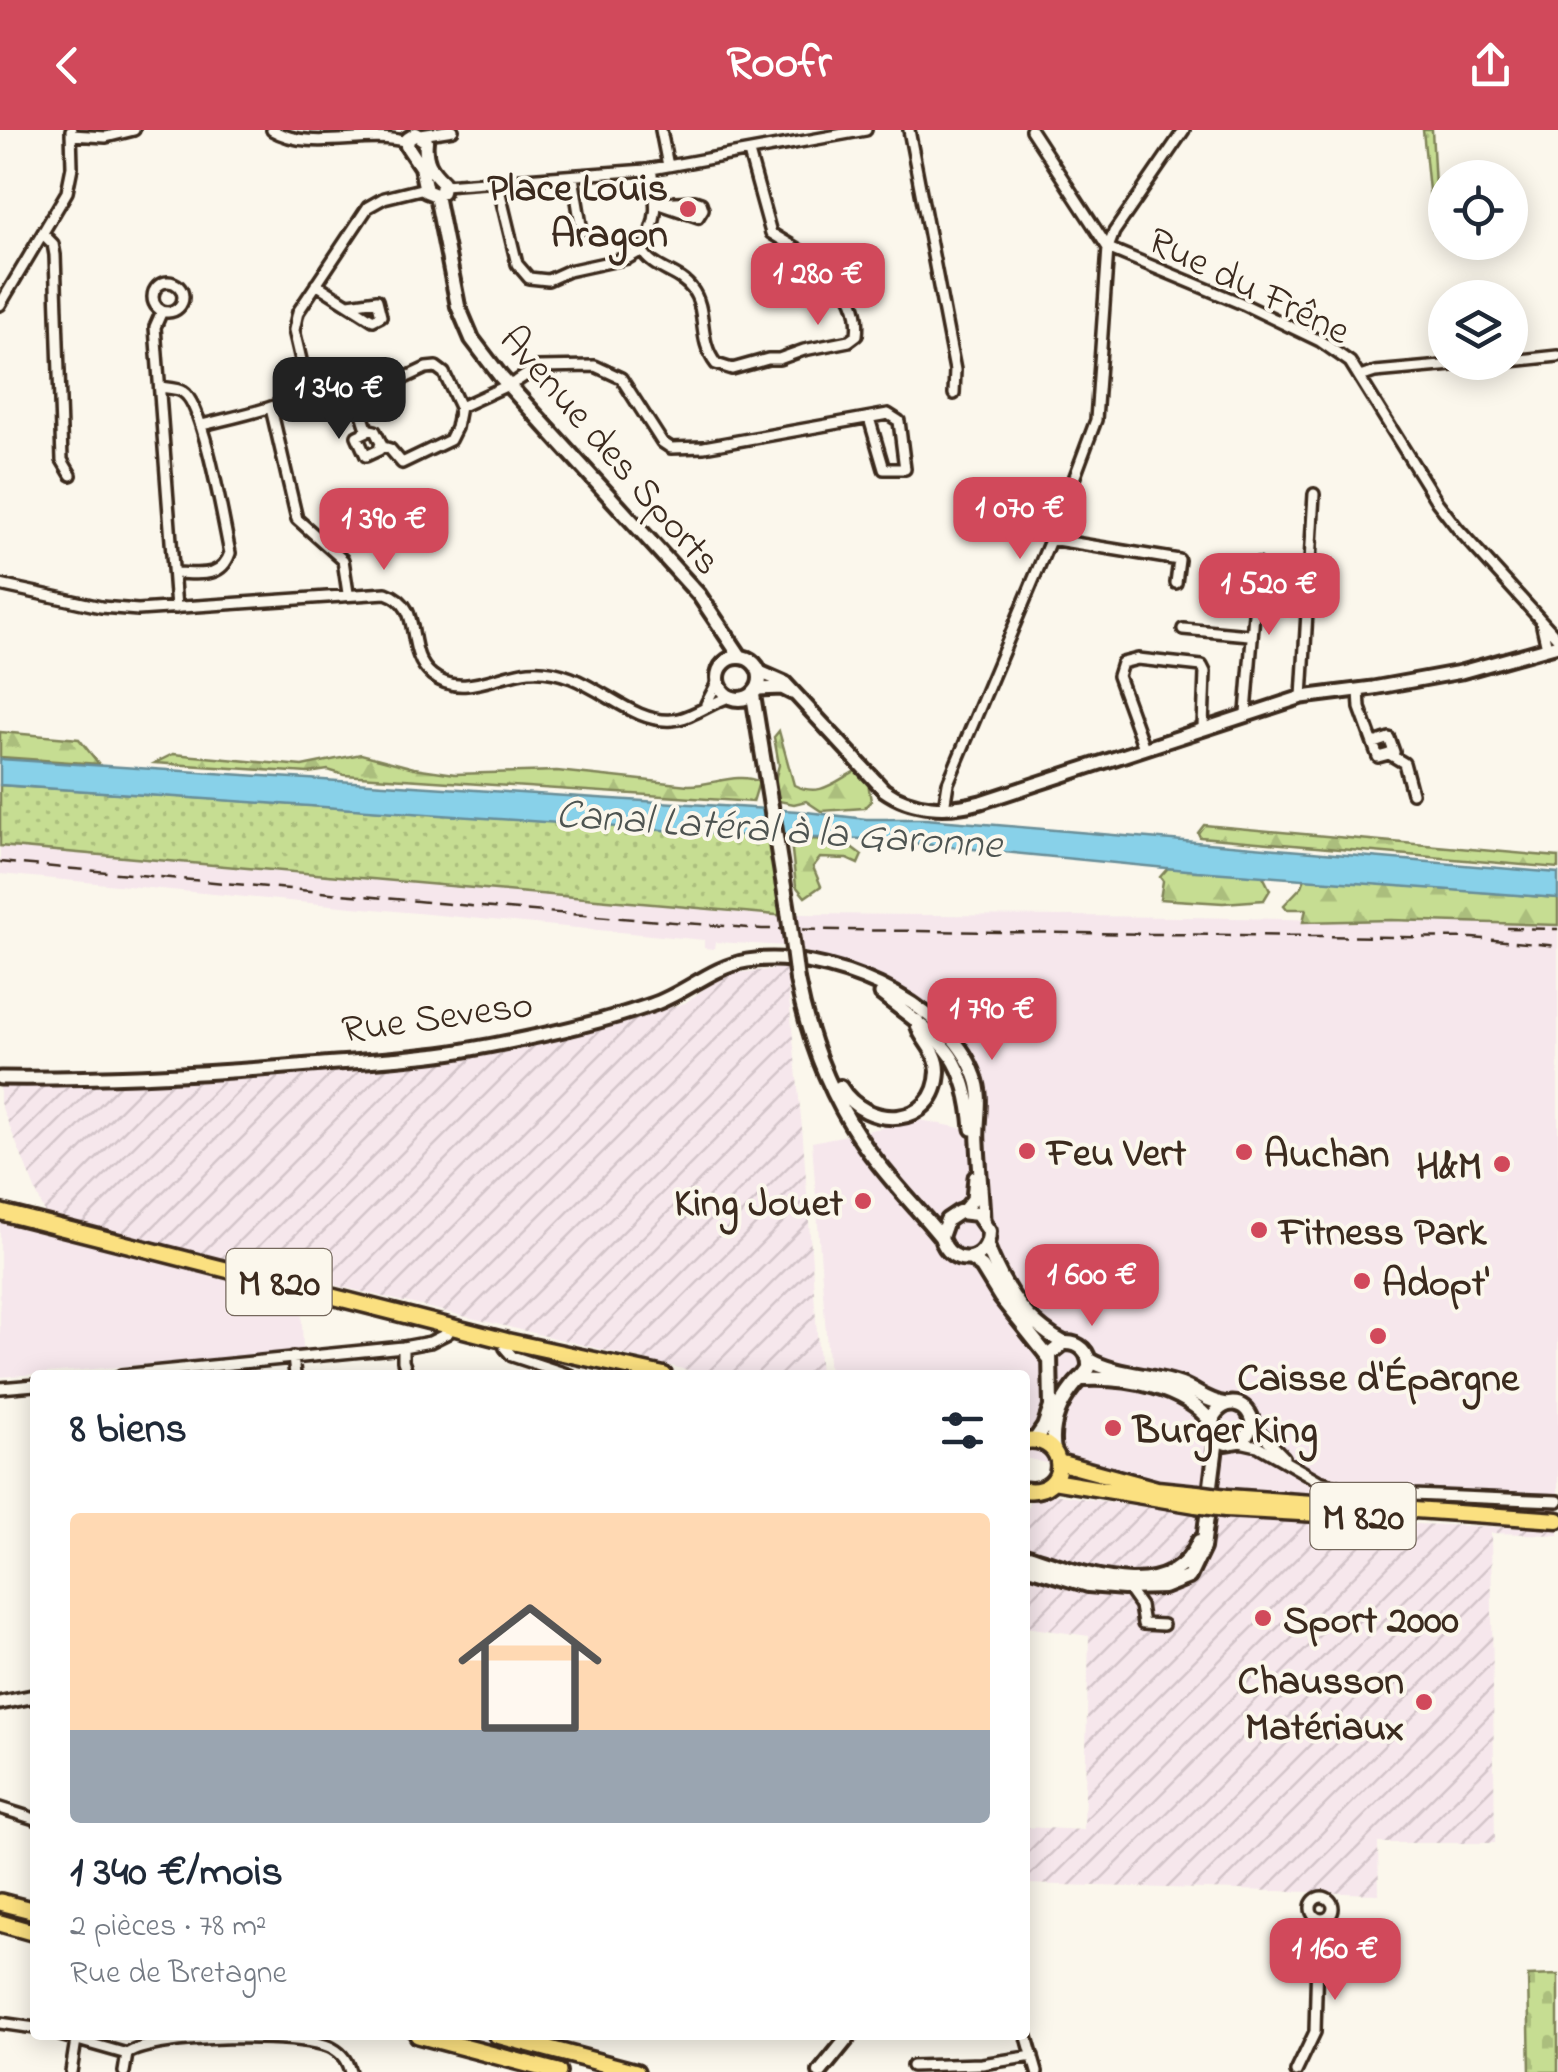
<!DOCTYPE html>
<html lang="fr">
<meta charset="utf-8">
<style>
:root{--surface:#fff;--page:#f6f6f7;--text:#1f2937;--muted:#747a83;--accent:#d1495b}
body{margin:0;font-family:"Indie Flower",sans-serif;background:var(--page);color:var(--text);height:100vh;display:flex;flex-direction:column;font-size:38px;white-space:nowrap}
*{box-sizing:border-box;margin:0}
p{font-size:32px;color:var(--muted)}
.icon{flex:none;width:55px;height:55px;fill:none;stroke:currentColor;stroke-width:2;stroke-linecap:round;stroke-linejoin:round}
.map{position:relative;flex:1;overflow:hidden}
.drawer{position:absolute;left:30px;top:1240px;width:1000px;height:670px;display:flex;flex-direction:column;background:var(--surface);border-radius:10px;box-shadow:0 5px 25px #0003}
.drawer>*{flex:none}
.fabs{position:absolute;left:1428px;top:30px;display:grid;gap:20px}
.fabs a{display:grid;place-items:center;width:100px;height:100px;border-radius:50%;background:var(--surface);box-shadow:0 5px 25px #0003;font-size:50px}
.price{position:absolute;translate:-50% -85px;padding:0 22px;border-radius:20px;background:var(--accent);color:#fff;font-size:32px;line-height:65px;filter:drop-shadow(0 2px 5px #0008)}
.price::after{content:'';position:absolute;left:50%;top:60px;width:30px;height:22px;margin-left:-15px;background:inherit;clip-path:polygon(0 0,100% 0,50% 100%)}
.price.on{background:#222;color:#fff}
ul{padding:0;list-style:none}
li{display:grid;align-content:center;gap:20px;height:530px;padding:0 40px}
li span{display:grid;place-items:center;height:310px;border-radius:10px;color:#555}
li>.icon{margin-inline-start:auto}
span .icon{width:180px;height:180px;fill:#fffc;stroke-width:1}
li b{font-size:42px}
h2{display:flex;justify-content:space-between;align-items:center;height:120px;padding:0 40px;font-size:42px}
header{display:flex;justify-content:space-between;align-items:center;height:130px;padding:0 40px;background:var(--accent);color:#fff;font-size:45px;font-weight:700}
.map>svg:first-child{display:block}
.built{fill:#f6e7ec}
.industrial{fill:url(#industrial-furrows)}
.grass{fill:url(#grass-dots);stroke:#808458;stroke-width:2.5}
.forest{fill:url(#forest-firs);stroke:#808458;stroke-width:2.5}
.cemetery{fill:url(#cemetery-stones);stroke:#808458;stroke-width:2.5}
.water{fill:#88d1e9;stroke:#698e98;stroke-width:2.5}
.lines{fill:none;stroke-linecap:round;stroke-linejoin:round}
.minor-casing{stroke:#3b2a1e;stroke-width:16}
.tertiary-casing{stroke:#3b2a1e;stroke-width:19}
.secondary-casing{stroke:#3b2a1e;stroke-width:20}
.primary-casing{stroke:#3b2a1e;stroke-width:21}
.motorway-casing{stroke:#3b2a1e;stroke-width:22}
.minor{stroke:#fbf7ec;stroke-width:9}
.tertiary{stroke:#fbf7ec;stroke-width:11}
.secondary{stroke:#fbf7ec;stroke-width:12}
.primary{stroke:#fbe080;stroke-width:14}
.motorway{stroke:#fbe080;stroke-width:15}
.rail{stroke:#3b2a1e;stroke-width:2.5;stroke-dasharray:15 8;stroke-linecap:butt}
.secondary-bridge-casing{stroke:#3b2a1e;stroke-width:20;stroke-linecap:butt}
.primary-bridge-casing{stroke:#3b2a1e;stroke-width:21;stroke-linecap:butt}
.secondary-bridge{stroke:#fbf7ec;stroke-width:12}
.primary-bridge{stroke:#fbe080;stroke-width:14}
.poi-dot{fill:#d1495b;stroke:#fbf7ec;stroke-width:4}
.labels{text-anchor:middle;stroke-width:8;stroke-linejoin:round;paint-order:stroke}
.shield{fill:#fbf7ec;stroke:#75685c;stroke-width:2.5}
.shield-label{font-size:38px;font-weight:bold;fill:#3b2a1e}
.poi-label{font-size:40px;font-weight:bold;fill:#3b2a1e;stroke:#fbf7ec;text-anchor:start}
.street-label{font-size:40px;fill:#3b2a1e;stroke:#fbf7ec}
.water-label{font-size:42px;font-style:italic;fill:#4e5451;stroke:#fbf7ec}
</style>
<header><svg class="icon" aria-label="back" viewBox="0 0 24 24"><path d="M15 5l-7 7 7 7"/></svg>Roofr<svg class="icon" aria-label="share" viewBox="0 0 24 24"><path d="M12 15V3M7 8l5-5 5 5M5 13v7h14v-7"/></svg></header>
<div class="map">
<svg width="1558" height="1942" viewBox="0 0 1558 1942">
<defs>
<pattern id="industrial-furrows" width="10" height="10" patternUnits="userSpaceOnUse" patternTransform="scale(2.5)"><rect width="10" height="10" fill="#f6e7ec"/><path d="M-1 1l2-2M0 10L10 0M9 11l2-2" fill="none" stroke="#d4c6ca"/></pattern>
<pattern id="grass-dots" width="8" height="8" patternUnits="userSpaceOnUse" patternTransform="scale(2.5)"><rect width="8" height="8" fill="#c6dd92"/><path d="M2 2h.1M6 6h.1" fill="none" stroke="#abbe7d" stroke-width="1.8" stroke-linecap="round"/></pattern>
<pattern id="forest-firs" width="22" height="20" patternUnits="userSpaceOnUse" patternTransform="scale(2.5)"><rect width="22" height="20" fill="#c6dd92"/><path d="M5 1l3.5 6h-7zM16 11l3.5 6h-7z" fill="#abbe7d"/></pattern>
<pattern id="cemetery-stones" width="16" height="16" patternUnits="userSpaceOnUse" patternTransform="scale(2.5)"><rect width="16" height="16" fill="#c6dd92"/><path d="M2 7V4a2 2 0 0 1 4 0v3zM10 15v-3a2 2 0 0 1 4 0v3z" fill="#abbe7d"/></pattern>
</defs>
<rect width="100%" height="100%" fill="#fbf7ec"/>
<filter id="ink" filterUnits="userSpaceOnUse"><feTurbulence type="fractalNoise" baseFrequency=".01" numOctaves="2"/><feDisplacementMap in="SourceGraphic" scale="20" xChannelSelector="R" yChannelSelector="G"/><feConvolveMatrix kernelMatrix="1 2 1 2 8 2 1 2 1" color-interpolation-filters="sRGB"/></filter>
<g filter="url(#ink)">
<!-- built -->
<path class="built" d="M0,716L783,785L787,816L715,812L714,819L704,818V810L0,744Z
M796,784L1187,787L1558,795V1390L1157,1359L1025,1328V1245H829L812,1012L920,990L981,1002L986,962L981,939L947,889L905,860L859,838L800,820Z
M0,1088L301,1167L303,1221L0,1247Z"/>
<!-- industrial -->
<path class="industrial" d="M786,838L803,1008L820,1245H708L46,1086L0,973V951L103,954L502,923L685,873L725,844Z
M1052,1364L1220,1387L1558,1399V1405L1491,1403L1495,1713H1378L1379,1764L1025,1754V1697L1084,1700L1089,1506L1025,1497V1390L1029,1372Z"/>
<!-- grass -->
<path class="grass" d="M1423,0H1432L1436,75L1442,88L1438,99L1433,101Z
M0,655L777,707L788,786L0,716Z"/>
<!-- forest -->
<path class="forest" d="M779,601L794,655C820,668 834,652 857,640L868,652L871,671L864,678L821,681L806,671L794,674L779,671L775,650L779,635L774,607Z
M0,602L79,609L99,634L0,627Z
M173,624L302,636L361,624L414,638L455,644L557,641L688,655C711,656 739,641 759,652L753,672L344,645L328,640L308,643L155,633Z
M1204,695L1558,727V738L1200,707L1198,703Z
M800,709L842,710L862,725L858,734L847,729L820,728L813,737L821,756L805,767L796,756L791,712Z
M1168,738L1262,744L1270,760L1264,770L1223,773L1160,769L1163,751L1160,747Z
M1305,748L1558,768V795L1391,790L1303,792L1306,779H1287L1284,775L1302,756Z"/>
<!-- cemetery -->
<path class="cemetery" d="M1558,1845V1942H1530L1528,1846Z"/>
<!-- water -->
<path class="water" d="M0,629L798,681L866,689H926L1558,743V768L1197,741L871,709L763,707L0,655Z"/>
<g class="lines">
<!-- minor casing -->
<g class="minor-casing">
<path id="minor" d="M272,0C312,23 365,0 407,12
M661,0L668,36
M909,0L955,240L954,264
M1031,0L1108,118L1243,174L1320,211L1350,232L1437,372L1458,399L1558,509
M71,5L106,7L134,0
M421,5L453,0
M573,47L582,101
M497,51L517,134L529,148L548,150L568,141L628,128L642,120
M444,55L646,40L866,0
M695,71L701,73L703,79L698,87L657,73Z
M44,105L53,114L55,125L62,330L71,345
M642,120C652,140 679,141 692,159C708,180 697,210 716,234L732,239L768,229H779L804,220L849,211L857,205C864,150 810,128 771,103L749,23
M642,120C660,87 657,74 651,39
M153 167a15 15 0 1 1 30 0a15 15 0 1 1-30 0Z
M316,154L373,190L381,186L377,170L349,174
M0,175L67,62L72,37L71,0
M162,181L155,197L176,478
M1510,231L1558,226
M1360,247L1375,242L1486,232
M160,257C166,258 178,258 183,262C204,274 224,395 230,423C221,450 197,443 174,443
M308,260L294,200L298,182L368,77L384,68L425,58
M358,270L426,238L436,237L444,243L460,277L517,251L538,237L595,236L621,248L662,312L671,318L704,317L888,284L899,291L905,339H884L869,288
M271,278L297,389L343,430L348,463
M202,295C226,289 251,284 274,276C298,268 318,254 344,252C359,262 361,284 368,301
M370,300L375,301L381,313L379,320L366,326L357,306Z
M380,316L390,319L402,333L450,310L456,298L460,277
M1050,409L1179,430L1176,453
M0,455L101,477L138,480L386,463C426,477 402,520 432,545C461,569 498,544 529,541C587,536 625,594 672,590C690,589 711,573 729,567
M1541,491L1547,518
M1183,499L1249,505
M1359,560L1360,578L1378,627L1389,624L1404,633L1412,663
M1302,567L1314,364
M706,574L718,551
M1246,583L1258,434
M1374,613L1389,608L1394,622L1389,624
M1144,618L1118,546L1122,533L1138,529L1202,536L1205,542L1203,597
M944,678L948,653L1059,389L1096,290L1108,118L1114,102L1184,0
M507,1211L505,1218L512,1226L570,1245
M403,1217V1231L408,1245
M293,1227L295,1245
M121,1245L403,1217L430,1212L448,1203L450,1196
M0,1258L35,1255
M1253,1295L1284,1327
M1240,1312L1258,1316L1319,1351L1347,1359L1413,1365L1558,1371
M1128,1459L1140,1476L1143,1494L1163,1495
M0,1678L35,1689
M1311 1778a11 11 0 1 1 22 0a11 11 0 1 1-22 0Z
M0,1893L35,1898
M1025,1900L1037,1942
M60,1905L127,1924
M912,1936L982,1934L1033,1926
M71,1942L76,1910
M124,1942L127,1924C153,1905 302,1902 332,1918C343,1924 347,1931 350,1942
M1296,1942L1315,1902L1318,1789"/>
</g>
<!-- tertiary casing -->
<g class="tertiary-casing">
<path id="tertiary" d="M760,542L785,553L884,660C912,680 948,681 981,672L1302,567L1373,558L1461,542L1558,515
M758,559L782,558L792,563
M881,864C938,909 966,920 972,999
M0,948C103,949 207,944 310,935C360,931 411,929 460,921C524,910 590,896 651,875C685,864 711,837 747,831C823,818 948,870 975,946C984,969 976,990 978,1013C979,1039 982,1063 983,1089
M963,1081L973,1069L975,1047
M0,1573L35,1566"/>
</g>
<!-- secondary casing -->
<g class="secondary-casing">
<path id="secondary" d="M416,4L426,11C424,30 430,40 443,52L442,62L436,65
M416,4L408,9L407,16L421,37L426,61L436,65
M436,65L458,176L472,209L501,247L699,465L740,526
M718 548a21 21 0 1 1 42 0a21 21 0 1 1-42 0Z
M753,565L788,781
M797,850C808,906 829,962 861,1010C884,1045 915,1075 941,1107C950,1139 989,1134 989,1101L977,1084L959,1082L947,1090L941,1107
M840,957C867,1001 936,998 938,941C938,919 919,909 917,891
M987,1116C1002,1155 1026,1194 1064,1213
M971,1129L982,1137L1001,1168L1049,1228
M1089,1230C1117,1246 1151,1244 1181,1255C1197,1261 1208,1272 1225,1274
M1083,1249C1127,1247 1183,1256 1212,1293
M1035,1310L1044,1297L1051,1277L1050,1224L1064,1213C1080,1212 1090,1222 1089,1238C1084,1247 1078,1250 1073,1257C1058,1276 1050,1298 1054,1321
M1025,1425C1077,1441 1169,1481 1199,1411
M1025,1436L1088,1455L1124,1458L1164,1457L1189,1447L1203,1418L1216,1316L1213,1287C1225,1266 1249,1270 1253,1295L1244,1310L1226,1313L1215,1305
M820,1942L850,1905"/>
</g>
<!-- primary casing -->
<g class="primary-casing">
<path id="primary" d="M0,1082L507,1211L664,1245
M1025,1311C1069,1305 1070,1366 1025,1360
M1058,1332L1157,1359L1197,1363
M1053,1351L1196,1375
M1227,1367L1558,1390
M1225,1379L1319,1384"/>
</g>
<!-- motorway casing -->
<g class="motorway-casing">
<path id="motorway" d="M0,1772L35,1781
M0,1793L35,1803
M418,1905L558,1942
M497,1905L636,1942"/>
</g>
<!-- minor -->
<use href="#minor" class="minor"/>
<!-- tertiary -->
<use href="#tertiary" class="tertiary"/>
<!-- secondary -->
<use href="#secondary" class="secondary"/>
<!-- primary -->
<use href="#primary" class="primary"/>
<!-- motorway -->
<use href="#motorway" class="motorway"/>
<!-- rail -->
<path class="rail" d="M0,732L481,777L762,799L1472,808L1558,816
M1507,798L1558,799"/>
<!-- secondary-bridge casing -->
<g class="secondary-bridge-casing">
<path id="secondary-bridge" d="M788,781L797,850"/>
</g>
<!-- primary-bridge casing -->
<g class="primary-bridge-casing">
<path id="primary-bridge" d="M1197,1363L1227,1367
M1196,1375L1225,1379"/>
</g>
<!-- secondary-bridge -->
<use href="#secondary-bridge" class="secondary-bridge"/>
<!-- primary-bridge -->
<use href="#primary-bridge" class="primary-bridge"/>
</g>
</g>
<!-- markers -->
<g class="poi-dot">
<circle cx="688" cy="79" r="10"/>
<circle cx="1027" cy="1021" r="10"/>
<circle cx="1244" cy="1022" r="10"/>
<circle cx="1502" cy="1034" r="10"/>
<circle cx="863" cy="1071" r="10"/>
<circle cx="1259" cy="1100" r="10"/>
<circle cx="1362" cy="1151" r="10"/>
<circle cx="1378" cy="1206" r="10"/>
<circle cx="1113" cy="1298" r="10"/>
<circle cx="1263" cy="1488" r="10"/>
<circle cx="1424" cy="1572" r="10"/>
</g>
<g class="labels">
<!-- shield labels -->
<g class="shield">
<rect x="226.5" y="1119" width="105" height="66" rx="8"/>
<rect x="1310.5" y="1353" width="105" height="66" rx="8"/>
</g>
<g class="shield-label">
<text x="279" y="1165">M 820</text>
<text x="1363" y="1399">M 820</text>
</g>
<!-- poi labels -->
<g class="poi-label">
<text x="668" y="70" text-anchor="end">Place Louis<tspan x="668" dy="46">Aragon</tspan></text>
<text x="1047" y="1035">Feu Vert</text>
<text x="1264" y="1036">Auchan</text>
<text x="1482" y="1048" text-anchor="end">H&amp;M</text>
<text x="843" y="1085" text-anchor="end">King Jouet</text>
<text x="1279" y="1114">Fitness Park</text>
<text x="1382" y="1165">Adopt'</text>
<text x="1378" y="1260" text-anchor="middle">Caisse d'Épargne</text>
<text x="1133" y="1312">Burger King</text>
<text x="1283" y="1502">Sport 2000</text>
<text x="1404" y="1563" text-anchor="end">Chausson<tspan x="1404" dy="46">Matériaux</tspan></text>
</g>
<!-- street labels -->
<g class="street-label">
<text transform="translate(1250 154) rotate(26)" y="14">Rue du Frêne</text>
<text transform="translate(612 319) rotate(49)" y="14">Avenue des Sports</text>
<text transform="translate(437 885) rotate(-8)" y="14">Rue Seveso</text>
</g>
<!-- water labels -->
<g class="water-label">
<text transform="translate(779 697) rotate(4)" y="15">Canal Latéral à la Garonne</text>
</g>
</g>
</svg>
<div class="fabs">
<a><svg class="icon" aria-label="locate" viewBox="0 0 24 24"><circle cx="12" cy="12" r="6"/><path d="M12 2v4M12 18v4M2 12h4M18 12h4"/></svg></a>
<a><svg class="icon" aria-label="layers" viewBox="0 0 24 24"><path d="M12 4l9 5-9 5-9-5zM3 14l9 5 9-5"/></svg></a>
</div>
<b class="price" style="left:818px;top:198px">1 280 €</b>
<b class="price on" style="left:339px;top:312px">1 340 €</b>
<b class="price" style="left:1020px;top:432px">1 070 €</b>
<b class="price" style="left:384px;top:443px">1 390 €</b>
<b class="price" style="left:1269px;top:508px">1 520 €</b>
<b class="price" style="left:992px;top:933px">1 790 €</b>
<b class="price" style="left:1092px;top:1199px">1 600 €</b>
<b class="price" style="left:1335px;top:1873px">1 160 €</b>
<section class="drawer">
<h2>8 biens<svg class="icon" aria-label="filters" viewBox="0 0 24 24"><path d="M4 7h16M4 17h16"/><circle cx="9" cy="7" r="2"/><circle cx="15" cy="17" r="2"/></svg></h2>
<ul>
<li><span style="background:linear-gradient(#ffd9b3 70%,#9aa5b1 0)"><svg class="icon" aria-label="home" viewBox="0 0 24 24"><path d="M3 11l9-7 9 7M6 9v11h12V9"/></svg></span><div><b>1 340 €/mois</b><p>2 pièces · 78 m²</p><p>Rue de Bretagne</p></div></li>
</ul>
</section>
</div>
